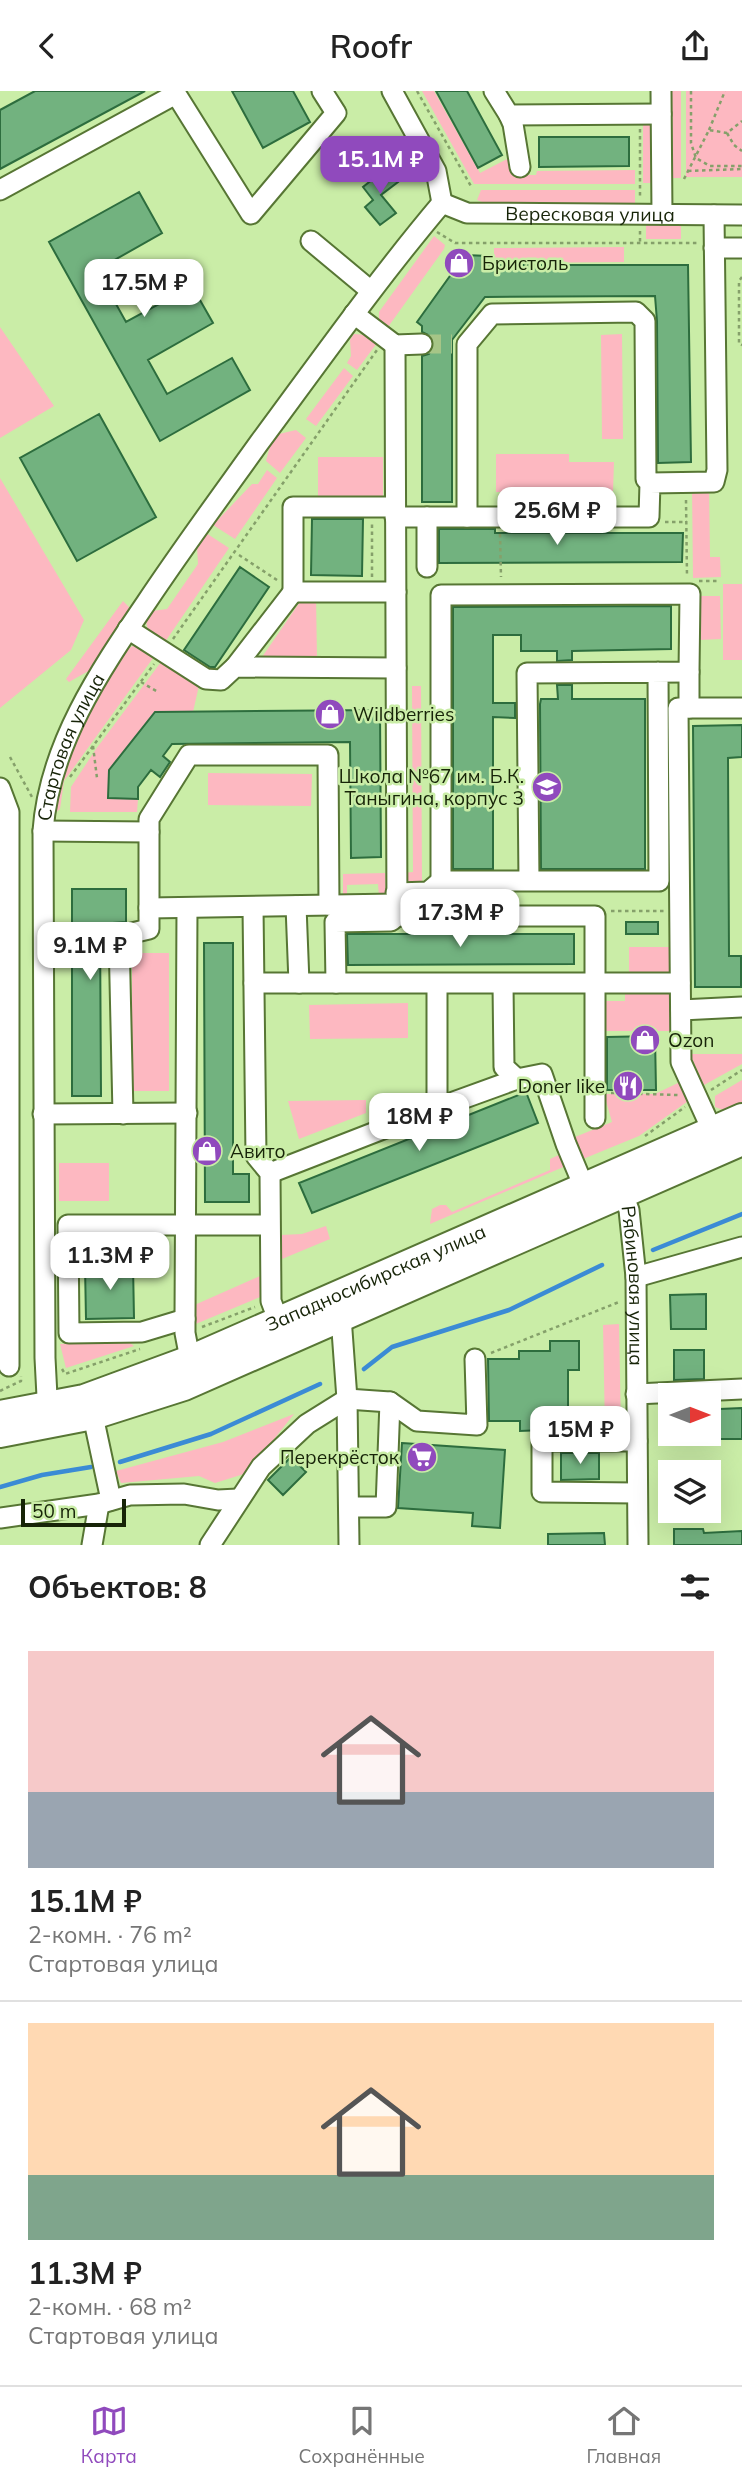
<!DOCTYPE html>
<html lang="ru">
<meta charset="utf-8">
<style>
:root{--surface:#fff;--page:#f6f6f6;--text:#222;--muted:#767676;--line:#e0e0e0;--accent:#904abd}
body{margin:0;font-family:Mulish,sans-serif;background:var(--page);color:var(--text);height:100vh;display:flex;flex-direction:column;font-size:26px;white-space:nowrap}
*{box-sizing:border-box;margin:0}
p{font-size:23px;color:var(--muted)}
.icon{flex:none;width:38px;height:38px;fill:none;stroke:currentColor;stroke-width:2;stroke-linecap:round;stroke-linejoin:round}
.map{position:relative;height:1454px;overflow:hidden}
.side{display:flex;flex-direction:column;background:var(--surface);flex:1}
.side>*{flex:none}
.needle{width:46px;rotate:90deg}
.tools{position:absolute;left:658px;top:1292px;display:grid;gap:14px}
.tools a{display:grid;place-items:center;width:63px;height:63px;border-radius:0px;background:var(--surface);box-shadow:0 7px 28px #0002;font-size:35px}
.scale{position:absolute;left:21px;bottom:18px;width:105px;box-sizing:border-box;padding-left:7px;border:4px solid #172408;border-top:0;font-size:19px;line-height:24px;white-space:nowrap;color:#172408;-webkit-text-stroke:5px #caeda7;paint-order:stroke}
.price{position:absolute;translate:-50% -60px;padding:0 16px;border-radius:14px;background:#fff;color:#222;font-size:23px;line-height:46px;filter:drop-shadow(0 2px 4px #0008)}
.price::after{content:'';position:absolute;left:50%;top:42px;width:21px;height:16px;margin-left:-10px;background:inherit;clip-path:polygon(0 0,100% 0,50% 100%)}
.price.selected{background:var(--accent);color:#fff}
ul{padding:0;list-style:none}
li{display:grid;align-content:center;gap:14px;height:371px;padding:0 28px}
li+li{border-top:2px solid var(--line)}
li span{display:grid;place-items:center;height:217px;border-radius:0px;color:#555}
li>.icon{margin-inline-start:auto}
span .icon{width:126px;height:126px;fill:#fffc;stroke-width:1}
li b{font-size:30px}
h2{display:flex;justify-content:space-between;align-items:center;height:84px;padding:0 28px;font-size:30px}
header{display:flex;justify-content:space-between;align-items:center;height:91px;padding:0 28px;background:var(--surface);font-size:32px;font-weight:600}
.tabs{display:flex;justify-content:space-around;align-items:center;height:98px;border-top:2px solid var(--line);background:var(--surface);font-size:19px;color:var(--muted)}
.tabs a{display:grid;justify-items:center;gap:4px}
.tabs .selected{color:var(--accent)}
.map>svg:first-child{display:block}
.green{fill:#fdb8c1}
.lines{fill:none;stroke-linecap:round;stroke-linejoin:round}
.stream{stroke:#3b8bd5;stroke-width:4.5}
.building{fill:#72b27f;stroke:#2d6d3e;stroke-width:2}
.minor-tunnel{stroke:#a6c587;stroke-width:19;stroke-dasharray:19 10;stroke-linecap:butt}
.minor-casing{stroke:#577634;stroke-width:23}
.major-casing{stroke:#577634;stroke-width:30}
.path{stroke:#85a06a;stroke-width:2.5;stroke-dasharray:3.5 3.5;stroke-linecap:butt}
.minor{stroke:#fff;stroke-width:19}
.major{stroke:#fff;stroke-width:26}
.labels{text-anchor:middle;stroke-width:5;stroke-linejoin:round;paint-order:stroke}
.street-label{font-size:19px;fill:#172408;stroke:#caeda7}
.poi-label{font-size:19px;fill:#172408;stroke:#caeda7;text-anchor:start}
</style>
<header><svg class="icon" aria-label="back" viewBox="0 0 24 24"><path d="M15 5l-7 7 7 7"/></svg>Roofr<svg class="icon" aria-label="share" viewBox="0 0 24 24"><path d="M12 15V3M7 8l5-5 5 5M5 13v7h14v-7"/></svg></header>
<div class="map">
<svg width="742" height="1454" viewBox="0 0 742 1454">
<rect width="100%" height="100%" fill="#caeda7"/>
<!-- green -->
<path class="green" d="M422,0H434L480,82L511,66L512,84H536L537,80L635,79V93H474Z
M672,0H681V87H673Z
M686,0H742V86H686Z
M643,30L648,31L652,38L653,92H643Z
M481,99H635V113H487L477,109Z
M646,133H681V148H646Z
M434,145L445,154L444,158L388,236L379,229V221Z
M624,156V171L494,172V157Z
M0,236L54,315L0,347Z
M354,243L366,244L377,252L357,279L347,272L351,265L350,249Z
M622,243L623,348H602L601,244Z
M344,277L353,285L316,335L306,328Z
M296,339L306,347L280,382L266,370L270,355L279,343Z
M496,363H569V371H614L613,400L496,401Z
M318,366H383V409H318Z
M267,379L277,387L235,448L213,434L252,393H258Z
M0,387L84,529L71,559L0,617Z
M692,396H709L710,466H720L721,486L693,487Z
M206,442L229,457L165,551L148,540L146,530L152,520L167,518L198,473L197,455Z
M723,493H742V569H723Z
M304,505H316L317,569H260Z
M699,505H720L721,548L699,549Z
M123,510L130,517L92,578L69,591L66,588Z
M135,554L156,563L64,690L60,718L55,722C68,655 93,613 129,557Z
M164,567L200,590L193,621H155L109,679V707L138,708L137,721H70L71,696L96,658Z
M412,595H421L422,793H402V782L413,781Z
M208,682L312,683L311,715L208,714Z
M385,782L386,805H379L378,793L347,794V806L343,804V783Z
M629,856H671V881H629Z
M132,862H169V1000H132Z
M625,898H669L674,904L673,940H602L603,910H625Z
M408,912V947L310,948L309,914Z
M690,963H742V973L704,994Z
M742,989V1013L726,1020L715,1016V1005Z
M680,991L691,1008L639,1045L583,1068L575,1046L612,1031L604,1003H655Z
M366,1009V1022L299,1048L288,1010Z
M563,1062L568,1074L430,1133L432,1118L440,1114H446L452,1121L550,1079V1068Z
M59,1072H109V1110H59Z
M326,1135L330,1148L282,1168L281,1144L302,1143Z
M260,1185V1206L191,1235L190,1216Z
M619,1233L621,1339H605L603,1234Z
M129,1251L134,1255L66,1277L60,1253Z
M294,1323L247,1382L215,1392L199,1385L121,1392L116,1380L223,1351Z"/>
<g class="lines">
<!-- stream -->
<path class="stream" d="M653,1159L742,1123
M364,1278L392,1256L509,1219L602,1174
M120,1371L211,1343L320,1293
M0,1396L42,1384L91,1376"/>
</g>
<!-- building -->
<path class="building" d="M35,0H145L0,78V19Z
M232,0H293L310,31L263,57Z
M436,0H467L502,64L478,77Z
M539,46H629V75L539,76Z
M387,77L398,91L381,104L396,122L380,134L365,116L373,109L363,96Z
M139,101L162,142L97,179L126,231L192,195L213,232L148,269L167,303L232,267L250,299L160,350L49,151Z
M465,164L488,165V174H688L691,371L658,372L657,230L655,205L485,206L452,249V411H422V265L429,263L434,253L432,246L422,241V235L417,231Z
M99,323L156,426L77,470L20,367Z
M312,428H363L362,485L311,484Z
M439,438H495V442H683L682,471L439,472Z
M240,476L269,496L215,576H210L184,559Z
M671,515V558L572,560V569L557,570V560H521V544H493V612H515V627L493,626V778H453V516Z
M557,594H572V608H645V778H541L540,613L541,608H558Z
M380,619L381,766L351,767L350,651L172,653L163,665L170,671L160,686L151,679L138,696V708L108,707L109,679L155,621Z
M742,634V666L728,667L729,865H741V896H695L693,635Z
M72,798H126V831L100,833L101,1005H72Z
M626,831H658V843H626Z
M347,843H574V873L348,874Z
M204,852H233V1083H249V1111H205Z
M655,945L656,999H607V946Z
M526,1001L538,1032L312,1122L299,1092Z
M133,1174L134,1227L86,1228L85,1175Z
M706,1203V1238H671L670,1204Z
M550,1250H579V1279H568V1338L520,1340V1330H489L488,1268H519V1260H550Z
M674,1259H704V1288L674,1289Z
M742,1317V1348H720V1318Z
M402,1352L505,1359L500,1437L472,1435L473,1422L398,1417Z
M561,1362H599V1388L561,1389Z
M291,1366L306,1381L283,1404L268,1389Z
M674,1438H703L704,1442L742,1440V1454H674Z
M604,1442L605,1454H548V1443Z"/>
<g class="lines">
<!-- minor-tunnel -->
<path class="minor-tunnel" d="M422,253H452"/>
<!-- minor casing -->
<g class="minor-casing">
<g id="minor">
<path d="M392,0L436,80L442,112"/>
<path d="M494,0L509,24L661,23"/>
<path d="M661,0L662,123"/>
<path d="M509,24L513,33L520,76"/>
<path d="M0,99L176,3L251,123L336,22L322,0"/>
<path id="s1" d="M442,112L467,122L742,124"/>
<path d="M311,150L371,200"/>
<path d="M714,157H742"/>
<path d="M354,223L395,254L422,253"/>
<path d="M395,254L397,825H595V1027"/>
<path d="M650,392L649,426H467V253L492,223L636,221L645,230L646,388L650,392L714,391L717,379L714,124"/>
<path d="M395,416H293V501H396"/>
<path d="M395,426H467"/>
<path d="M427,426V476"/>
<path d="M128,538L206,588L221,589L235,576L396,577"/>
<path d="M235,576L293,501"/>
<path d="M689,581V617H678L681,971L712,1039"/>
<path d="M689,617H742"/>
<path d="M0,697L9,721V1275"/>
<path d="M43,740L149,741"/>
<path d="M529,790L527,582L689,581L690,503L441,504V790H659L658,581"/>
<path d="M396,802L428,801L441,790"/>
<path d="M296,815L299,892"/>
<path d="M253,816L256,1065L270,1082L271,1210L279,1231"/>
<path d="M149,817L396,813"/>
<path d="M187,817L185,1228V1242L190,1268"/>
<path d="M254,892H680"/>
<path d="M336,892L335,831L391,830L397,825"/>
<path d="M437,893V1017"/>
<path d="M503,893L504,976L517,988"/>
<path d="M681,919L742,916"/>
<path d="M43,1023L187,1022"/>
<path d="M123,1023L119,845L149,838V728L189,664H328L329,814"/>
<path d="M270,1082L437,1017L517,988L542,983L566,1053L584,1096"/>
<path id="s2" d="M623,1103L629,1119L636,1186L638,1454"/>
<path d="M636,1186L742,1156"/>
<path d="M341,1226L347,1308L349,1454"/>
<path d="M185,1228L142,1241L69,1242L68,1134H269"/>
<path d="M636,1303L742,1298"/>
<path id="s3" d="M48,1325L45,1267L43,740C49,655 99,581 146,512C182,458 221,405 259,352C319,271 377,189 442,112"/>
<path d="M93,1325L111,1409"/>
<path d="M636,1402L542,1401V1350H637"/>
<path d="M349,1416H386L390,1311"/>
<path d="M0,1427L99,1413L130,1404L184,1403L218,1409L238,1408"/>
<path d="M92,1454L99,1413"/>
<path d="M210,1454L261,1376L307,1333L347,1308L390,1311L417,1330L477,1334L475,1268"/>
</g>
</g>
<!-- major casing -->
<g class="major-casing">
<g id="major">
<path id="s4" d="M0,1323L84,1307L190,1268L742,1026"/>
<path d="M0,1343L93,1325L184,1296L742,1051"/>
</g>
</g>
<!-- path -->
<path class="path" d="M417,0L472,97
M691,0V52L696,67L710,75H742
M640,38V108
M709,39L725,0
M727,42L734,54L742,60
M688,80L742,78
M684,88L709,39L727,42L742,30
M640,140V154
M437,141L455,152H697
M742,186L739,190V253L742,254
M686,409L687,486
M665,431H687
M500,443L501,486
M239,464L277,489
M372,486V433
M699,490H720
M173,548L377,259
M141,591L158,601
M93,655L97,687
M10,666L32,706
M70,686L154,573
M611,820H664
M711,999L742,979
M611,1002L678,1004
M645,1045L685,1016
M202,1236L255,1216
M491,1262L619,1211
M62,1278L65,1283L140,1258
M0,1300L21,1290V1285"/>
<!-- minor -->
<use href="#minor" class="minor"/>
<!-- major -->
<use href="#major" class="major"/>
</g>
<!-- icons -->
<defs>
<g id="shop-disc" transform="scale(1.575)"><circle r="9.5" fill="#904abd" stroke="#caeda7"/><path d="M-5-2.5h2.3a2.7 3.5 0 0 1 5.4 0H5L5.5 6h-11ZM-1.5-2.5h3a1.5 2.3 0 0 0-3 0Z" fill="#fff"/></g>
<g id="school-disc" transform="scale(1.575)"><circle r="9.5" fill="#904abd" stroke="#caeda7"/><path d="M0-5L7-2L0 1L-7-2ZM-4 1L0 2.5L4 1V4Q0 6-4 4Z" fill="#fff"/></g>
<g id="restaurant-disc" transform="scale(1.575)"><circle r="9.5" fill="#904abd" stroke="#caeda7"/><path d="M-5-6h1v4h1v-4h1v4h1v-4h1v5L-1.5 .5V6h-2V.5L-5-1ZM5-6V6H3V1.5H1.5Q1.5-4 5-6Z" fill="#fff"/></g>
<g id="supermarket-disc" transform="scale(1.575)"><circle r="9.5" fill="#904abd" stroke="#caeda7"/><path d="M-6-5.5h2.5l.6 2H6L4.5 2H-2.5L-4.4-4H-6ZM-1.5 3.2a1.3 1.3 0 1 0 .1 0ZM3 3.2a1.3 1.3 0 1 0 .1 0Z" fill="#fff"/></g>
</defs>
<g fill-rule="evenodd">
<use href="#shop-disc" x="459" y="172"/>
<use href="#shop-disc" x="330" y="623"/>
<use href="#school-disc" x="547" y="696"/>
<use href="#shop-disc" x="645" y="949"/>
<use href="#restaurant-disc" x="628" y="995"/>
<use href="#shop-disc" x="207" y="1060"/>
<use href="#supermarket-disc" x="422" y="1366"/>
</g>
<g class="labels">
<!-- street labels -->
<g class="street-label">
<text dy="7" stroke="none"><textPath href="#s1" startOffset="150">Вересковая улица</textPath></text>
<text dy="7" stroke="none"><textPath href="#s3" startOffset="674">Стартовая улица</textPath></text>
<text dy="7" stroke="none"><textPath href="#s4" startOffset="401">Западносибирская улица</textPath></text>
<text dy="7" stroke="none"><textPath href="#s2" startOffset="93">Рябиновая улица</textPath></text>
</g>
<!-- poi labels -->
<g class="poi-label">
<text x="482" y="179">Бристоль</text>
<text x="353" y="630">Wildberries</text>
<text x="524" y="692" text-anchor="end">Школа №67 им. Б.К.<tspan x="524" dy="22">Таныгина, корпус 3</tspan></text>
<text x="668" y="956">Ozon</text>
<text x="605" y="1002" text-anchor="end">Doner like</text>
<text x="230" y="1067">Авито</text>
<text x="399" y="1373" text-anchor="end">Перекрёсток</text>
</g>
</g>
</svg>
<div class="tools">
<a><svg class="needle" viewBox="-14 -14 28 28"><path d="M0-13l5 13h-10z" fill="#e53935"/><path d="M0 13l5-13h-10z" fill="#767676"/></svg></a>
<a><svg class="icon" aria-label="layers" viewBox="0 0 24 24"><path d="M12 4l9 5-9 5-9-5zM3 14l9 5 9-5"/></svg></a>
</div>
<div class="scale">50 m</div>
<b class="price selected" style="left:380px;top:105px">15.1M ₽</b>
<b class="price" style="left:144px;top:228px">17.5M ₽</b>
<b class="price" style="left:557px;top:456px">25.6M ₽</b>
<b class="price" style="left:460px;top:858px">17.3M ₽</b>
<b class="price" style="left:90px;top:891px">9.1M ₽</b>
<b class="price" style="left:419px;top:1062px">18M ₽</b>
<b class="price" style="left:110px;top:1201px">11.3M ₽</b>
<b class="price" style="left:580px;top:1375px">15M ₽</b>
</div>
<section class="side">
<h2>Объектов: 8<svg class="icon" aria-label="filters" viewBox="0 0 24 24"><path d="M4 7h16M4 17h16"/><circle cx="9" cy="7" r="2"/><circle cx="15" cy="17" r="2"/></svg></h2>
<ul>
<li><span style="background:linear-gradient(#f6c9c9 65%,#9aa5b1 0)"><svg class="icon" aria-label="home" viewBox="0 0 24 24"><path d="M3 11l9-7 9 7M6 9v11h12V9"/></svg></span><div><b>15.1M ₽</b><p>2-комн. · 76 m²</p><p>Стартовая улица</p></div></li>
<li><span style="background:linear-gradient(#ffd9b3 70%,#7fa58c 0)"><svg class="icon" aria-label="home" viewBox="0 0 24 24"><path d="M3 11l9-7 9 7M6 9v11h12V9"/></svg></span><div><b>11.3M ₽</b><p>2-комн. · 68 m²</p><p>Стартовая улица</p></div></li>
</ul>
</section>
<nav class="tabs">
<a class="selected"><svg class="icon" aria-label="map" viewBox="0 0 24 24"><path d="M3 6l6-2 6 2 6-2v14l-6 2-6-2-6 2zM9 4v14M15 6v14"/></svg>Карта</a>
<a><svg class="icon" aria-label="saved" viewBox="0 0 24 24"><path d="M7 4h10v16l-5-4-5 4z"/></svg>Сохранённые</a>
<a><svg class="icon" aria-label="home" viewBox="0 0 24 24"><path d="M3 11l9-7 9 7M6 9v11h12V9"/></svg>Главная</a>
</nav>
